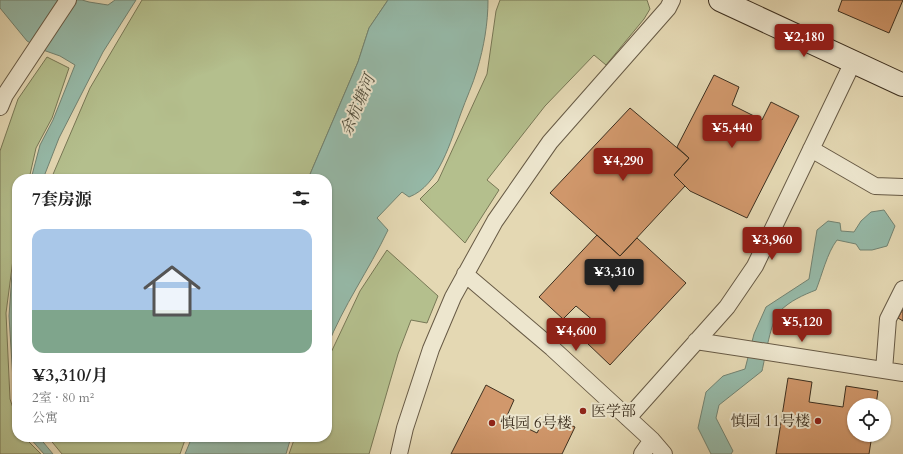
<!DOCTYPE html>
<html lang="zh">
<meta charset="utf-8">
<style>
:root{--surface:#fff;--page:#f6f6f6;--text:#222;--muted:#767676;--line:#e0e0e0;--accent:#8f2418}
body{margin:0;font-family:Cardo,"Noto Serif SC",serif;background:var(--page);color:var(--text);height:100vh;display:flex;flex-direction:column;font-size:15px;white-space:nowrap}
*{box-sizing:border-box;margin:0}
p{font-size:13px;color:var(--muted)}
.icon{flex:none;width:22px;height:22px;fill:none;stroke:currentColor;stroke-width:2;stroke-linecap:round;stroke-linejoin:round}
.map{position:relative;flex:1;overflow:hidden}
.side{position:absolute;left:12px;top:174px;width:320px;height:268px;display:flex;flex-direction:column;background:var(--surface);border-radius:16px;box-shadow:0 1px 3px #0004}
.side>*{flex:none}
.controls{position:absolute;left:847px;top:398px;display:grid;gap:8px}
.controls a{display:grid;place-items:center;width:44px;height:44px;border-radius:50%;background:var(--surface);box-shadow:0 1px 3px #0004;font-size:20px}
.price{position:absolute;translate:-50% -34px;padding:0 9px;border-radius:4px;background:var(--accent);color:#fff;font-size:13px;line-height:26px;filter:drop-shadow(0 1px 2px #0008)}
.price::after{content:'';position:absolute;left:50%;top:24px;width:12px;height:9px;margin-left:-6px;background:inherit;clip-path:polygon(0 0,100% 0,50% 100%)}
.price.on{background:#222;color:#fff}
ul{padding:0;list-style:none}
li{display:grid;align-content:center;gap:8px;height:212px;padding:0 20px}
li+li{border-top:1px solid var(--line)}
li span{display:grid;place-items:center;height:124px;border-radius:12px;color:#555}
li>.icon{margin-inline-start:auto}
span .icon{width:72px;height:72px;fill:#fffc;stroke-width:1}
li b{font-size:17px}
h2{display:flex;justify-content:space-between;align-items:center;height:48px;padding:0 20px;font-size:17px}
.map>svg:first-child{display:block}
.green{fill:#b4bf8d;stroke:#787856}
.water{fill:#96baa9;stroke:#728372}
.building{fill:#d1986c;stroke:#3d3020}
.lines{fill:none;stroke-linecap:round;stroke-linejoin:round}
.street-casing{stroke:#675a45;stroke-width:18}
.secondary-casing{stroke:#3d3020;stroke-width:24}
.street{stroke:#ede6ce;stroke-width:16}
.secondary{stroke:#ede6ce;stroke-width:22}
.poi-dot{fill:#8f2418;stroke:#ede6ce;stroke-width:1.5}
.labels{text-anchor:middle;stroke-width:4;stroke-linejoin:round;paint-order:stroke}
.poi-label{font-size:15px;fill:#3d3020;stroke:#ede6ce;text-anchor:start}
.water-label{font-size:16px;font-style:italic;fill:#4f4c3b;stroke:#ede6ce}
</style>
<div class="map">
<svg width="903" height="454" viewBox="0 0 903 454">
<rect width="100%" height="100%" fill="#e4d8b3"/>
<filter id="stains"><feTurbulence type="fractalNoise" baseFrequency=".005" numOctaves="4"/><feColorMatrix values="0 0 0 0 .2 0 0 0 0 .09 0 0 0 0 .02 0 0 0 .5 -.17"/></filter>
<radialGradient id="worn" r=".72"><stop offset=".6" stop-color="#630" stop-opacity="0"/><stop offset="1" stop-color="#630" stop-opacity=".3"/></radialGradient>
<!-- green -->
<path class="green" d="M142,0H388L369,28L358,62L308,179H51L90,88Z
M500,0H647L650,9L644,19L606,65L594,55L545,106L487,180L499,190L465,243L420,199L438,181L487,74L496,11Z
M47,57L69,68L52,118L36,148L29,179H17V229L6,313L10,399L17,420V437H24L41,454H0V151L18,99Z
M387,250L438,296L427,323L411,320L398,354L369,454H289L295,437H327V361L360,291Z
M48,437H186L180,454H62Z"/>
<!-- water -->
<path class="water" d="M0,0H82L89,2L108,5L115,0H136L103,52L59,138L43,179H31L40,145L53,120L75,65L60,56L43,50L27,41L0,8Z
M388,0H488C488,23 484,47 477,70C473,84 466,99 461,113C451,140 439,186 409,197L402,192L377,218L388,230C369,270 343,306 327,347V179H308L358,62L369,28Z
M884,210L895,226L887,246L872,250H860L856,244L837,240C827,253 822,275 816,290C803,295 790,301 780,311C771,319 765,358 762,371L719,405L716,418L733,451L731,454H711L698,428L706,392L723,376L745,369L754,334L766,307L809,279L817,230L828,221L840,223L841,231L854,232L861,221L871,212Z
M17,254V406L14,396L9,316L12,274Z
M29,437H39L53,454H44Z
M192,437H291L286,454H185Z"/>
<!-- building -->
<path class="building" d="M842,0H903L889,33L838,11Z
M714,75L739,87L732,105L762,120L771,102L799,116L747,218L690,191L674,175L689,158L677,147Z
M630,108L689,158L674,175L685,186L620,256L550,193Z
M597,235L620,256L637,238L686,283L610,365L587,343L601,327L576,306L563,319L539,297Z
M903,309V321L898,318Z
M788,378L812,382L809,402L843,407L846,386L878,391L876,405H854V435H872L869,454H776Z
M486,385L514,400L506,418L537,433L547,414L575,427L562,454H451Z"/>
<g class="lines">
<!-- street casing -->
<g class="street-casing">
<path id="street" d="M0,107L5,95L68,0
M811,149L875,186L903,187
M465,274L552,348L652,440L664,454
M696,341L903,373
M884,370L888,319L903,289
M628,418L727,307L755,266L853,62
M399,454L405,428L431,349L453,297L495,221L550,142L668,8L672,0
M642,454L652,440"/>
</g>
<!-- secondary casing -->
<g class="secondary-casing">
<path id="secondary" d="M720,0L903,85"/>
</g>
<!-- street -->
<use href="#street" class="street"/>
<!-- secondary -->
<use href="#secondary" class="secondary"/>
</g>
<!-- markers -->
<g class="poi-dot">
<circle cx="583" cy="411" r="4"/>
<circle cx="818" cy="421" r="4"/>
<circle cx="492" cy="423" r="4"/>
</g>
<g class="labels">
<!-- poi labels -->
<g class="poi-label">
<text x="591" y="416">医学部</text>
<text x="810" y="426" text-anchor="end">慎园 11号楼</text>
<text x="500" y="428">慎园 6号楼</text>
</g>
<!-- water labels -->
<g class="water-label">
<text transform="translate(357 105) rotate(-67)" y="6">余杭塘河</text>
</g>
</g>
<rect width="100%" height="100%" filter="url(#stains)"/>
<rect width="100%" height="100%" fill="url(#worn)"/>
</svg>
<div class="controls">
<a><svg class="icon" aria-label="locate" viewBox="0 0 24 24"><circle cx="12" cy="12" r="6"/><path d="M12 2v4M12 18v4M2 12h4M18 12h4"/></svg></a>
</div>
<b class="price" style="left:804px;top:58px">¥2,180</b>
<b class="price" style="left:732px;top:149px">¥5,440</b>
<b class="price" style="left:623px;top:182px">¥4,290</b>
<b class="price" style="left:772px;top:261px">¥3,960</b>
<b class="price on" style="left:614px;top:293px">¥3,310</b>
<b class="price" style="left:802px;top:343px">¥5,120</b>
<b class="price" style="left:576px;top:352px">¥4,600</b>
<section class="side">
<h2>7套房源<svg class="icon" aria-label="filters" viewBox="0 0 24 24"><path d="M4 7h16M4 17h16"/><circle cx="9" cy="7" r="2"/><circle cx="15" cy="17" r="2"/></svg></h2>
<ul>
<li><span style="background:linear-gradient(#a9c7e8 65%,#7fa58c 0)"><svg class="icon" aria-label="home" viewBox="0 0 24 24"><path d="M3 11l9-7 9 7M6 9v11h12V9"/></svg></span><div><b>¥3,310/月</b><p>2室 · 80 m²</p><p>公寓</p></div></li>
</ul>
</section>
</div>
